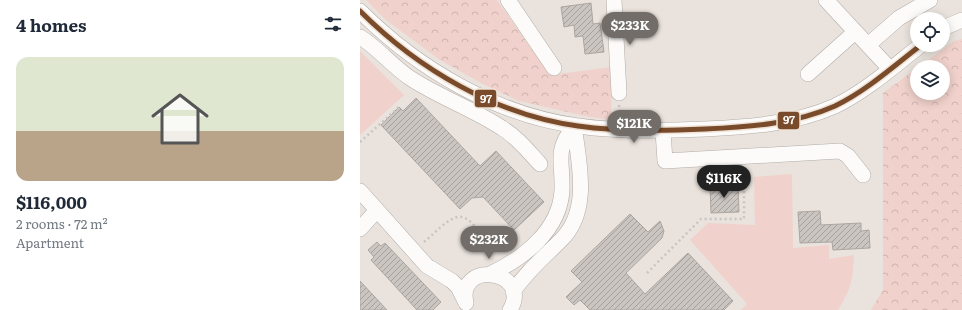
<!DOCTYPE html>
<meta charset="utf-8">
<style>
:root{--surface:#fff;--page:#f6f6f7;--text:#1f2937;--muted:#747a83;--accent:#726d68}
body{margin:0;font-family:Literata,serif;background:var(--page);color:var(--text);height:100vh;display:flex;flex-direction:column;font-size:15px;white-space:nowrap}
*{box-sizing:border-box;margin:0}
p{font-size:13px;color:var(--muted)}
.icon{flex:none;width:22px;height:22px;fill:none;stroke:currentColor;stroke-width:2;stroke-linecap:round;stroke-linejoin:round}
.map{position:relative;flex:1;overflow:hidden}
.details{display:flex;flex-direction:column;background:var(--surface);width:360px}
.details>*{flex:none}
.tools{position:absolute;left:550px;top:12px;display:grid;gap:8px}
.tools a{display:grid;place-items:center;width:40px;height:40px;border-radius:50%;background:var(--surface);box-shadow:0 2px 10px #0003;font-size:20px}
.price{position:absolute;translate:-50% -34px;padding:0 9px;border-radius:14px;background:var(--accent);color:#fff;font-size:13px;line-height:26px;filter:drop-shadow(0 1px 2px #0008)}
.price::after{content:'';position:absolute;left:50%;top:24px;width:12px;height:9px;margin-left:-6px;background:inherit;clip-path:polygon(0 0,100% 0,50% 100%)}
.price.active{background:#222;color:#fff}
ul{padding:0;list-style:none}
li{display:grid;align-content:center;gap:8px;height:212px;padding:0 16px}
li span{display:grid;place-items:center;height:124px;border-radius:12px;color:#555}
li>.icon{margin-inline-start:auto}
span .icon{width:72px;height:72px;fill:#fffc;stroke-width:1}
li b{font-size:17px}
h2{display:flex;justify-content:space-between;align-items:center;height:48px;padding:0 16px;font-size:17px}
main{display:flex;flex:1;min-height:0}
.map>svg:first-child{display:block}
.forest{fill:url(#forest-crowns)}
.green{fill:#f0d1cb}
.building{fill:url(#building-hatch);stroke:#aba6a2}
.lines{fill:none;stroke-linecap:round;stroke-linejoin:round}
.minor-casing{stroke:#b1aca8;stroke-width:16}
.path{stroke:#c7c4c2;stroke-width:2.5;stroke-dasharray:2 3;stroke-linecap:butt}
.minor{stroke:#fcfbfa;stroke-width:15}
.bus-1-casing{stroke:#efe3d8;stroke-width:8}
.bus-1{stroke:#7a4b2a;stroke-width:5}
.line-badge{stroke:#efe3d8;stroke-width:1.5}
.badge-label{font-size:11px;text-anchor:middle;font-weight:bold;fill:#fff}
</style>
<main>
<section class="details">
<h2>4 homes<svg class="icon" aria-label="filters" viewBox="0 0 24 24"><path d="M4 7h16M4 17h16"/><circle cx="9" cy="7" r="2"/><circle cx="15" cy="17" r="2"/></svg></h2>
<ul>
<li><span style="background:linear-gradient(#dfe7d0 60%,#b9a48a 0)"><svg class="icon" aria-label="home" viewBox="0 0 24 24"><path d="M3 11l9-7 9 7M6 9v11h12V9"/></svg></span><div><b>$116,000</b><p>2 rooms · 72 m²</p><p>Apartment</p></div></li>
</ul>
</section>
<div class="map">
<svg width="602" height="310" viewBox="0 0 602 310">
<defs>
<pattern id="forest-crowns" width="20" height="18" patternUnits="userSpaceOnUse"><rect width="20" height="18" fill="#f0d1cb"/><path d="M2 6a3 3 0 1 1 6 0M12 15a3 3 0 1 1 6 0" fill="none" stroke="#ceb4ae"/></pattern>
<pattern id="building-hatch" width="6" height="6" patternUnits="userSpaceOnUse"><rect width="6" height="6" fill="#cac5c0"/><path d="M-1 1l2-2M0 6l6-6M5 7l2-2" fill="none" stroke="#a5a09c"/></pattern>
</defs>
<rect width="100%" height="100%" fill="#eae3dd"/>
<!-- forest -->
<path class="forest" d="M6,0H137L190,75L252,67L251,120L225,116L159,101L121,83L80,60L26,20Z
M602,39V310H511L523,290V93L557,68V93H583V67H559L594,41Z"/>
<!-- green -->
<path class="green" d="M0,51L44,95L0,135Z
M432,174L433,248L469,245V259L494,255C493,280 491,289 478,310H381L387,304L330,240L348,223L395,225L394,177Z"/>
<!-- building -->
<path class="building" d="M231,3L233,24L240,23L244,52L225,54L223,36L215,37L214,25L204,27L201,7Z
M56,98L120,166L136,151L184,202L154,230L123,197L112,198L100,209L21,125L39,107L43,111Z
M378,185L379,212L351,213L350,186Z
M460,211L461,225L501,223V231L509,230L510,248L473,250L472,242L440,243L438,212Z
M270,214L288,232L300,221L304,231L302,238L266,273L285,294L328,253L373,301L364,310H230L220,300L214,305L206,297L222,282L211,271Z
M17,242L21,246L25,243L81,302L73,310H57L11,260L14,257L8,250Z
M0,281L27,310H0Z"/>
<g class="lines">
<!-- minor casing -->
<g class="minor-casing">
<path id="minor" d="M148,0L194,68
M254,0L259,93
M466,0L530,69
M0,11C58,69 136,115 218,126C260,132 303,131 345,129C388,127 435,124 475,106C506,91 534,66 561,45
M583,28L602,20
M0,37C18,48 32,66 50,78C79,97 113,109 142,128C157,137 168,151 180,164
M508,45L539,18L570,0
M448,74L495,32
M303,131L305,161L480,151L488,156L503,175
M0,191L67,266L92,281L98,287L105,301
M0,229L17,210
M130,274C164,258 200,230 202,190C203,160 194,152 214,126
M153,292C166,272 184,257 201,240C231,211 219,162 214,126
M106,303C96,259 173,270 150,310"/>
</g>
<!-- path -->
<path class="path" d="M259,105L260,116
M0,142L39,107
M64,242C73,235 83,223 94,218C113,210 125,245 130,257
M287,273L341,219H384V170"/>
<!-- minor -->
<use href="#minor" class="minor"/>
<!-- bus-1 casing -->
<g class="bus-1-casing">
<path id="bus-1" d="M0,11C58,69 136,115 218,126C260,132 303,131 345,129C388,127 435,124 475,106C506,91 534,66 561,45"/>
</g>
<!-- bus-1 -->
<use href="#bus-1" class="bus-1"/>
</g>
<g class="line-badge">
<rect x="114" y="89" width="23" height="19" rx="4" fill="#7a4b2a"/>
<rect x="417" y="111" width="23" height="19" rx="4" fill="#7a4b2a"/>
</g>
<g class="badge-label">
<text x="126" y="103">97</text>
<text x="429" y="124">97</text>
</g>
</svg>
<div class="tools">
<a><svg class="icon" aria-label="locate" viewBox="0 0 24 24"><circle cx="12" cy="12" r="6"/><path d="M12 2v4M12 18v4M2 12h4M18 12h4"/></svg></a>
<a><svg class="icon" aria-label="layers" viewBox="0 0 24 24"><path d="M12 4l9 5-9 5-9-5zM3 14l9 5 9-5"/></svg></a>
</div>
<b class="price" style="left:270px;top:46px">$233K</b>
<b class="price" style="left:274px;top:144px">$121K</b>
<b class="price active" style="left:364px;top:199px">$116K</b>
<b class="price" style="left:129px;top:260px">$232K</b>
</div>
</main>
